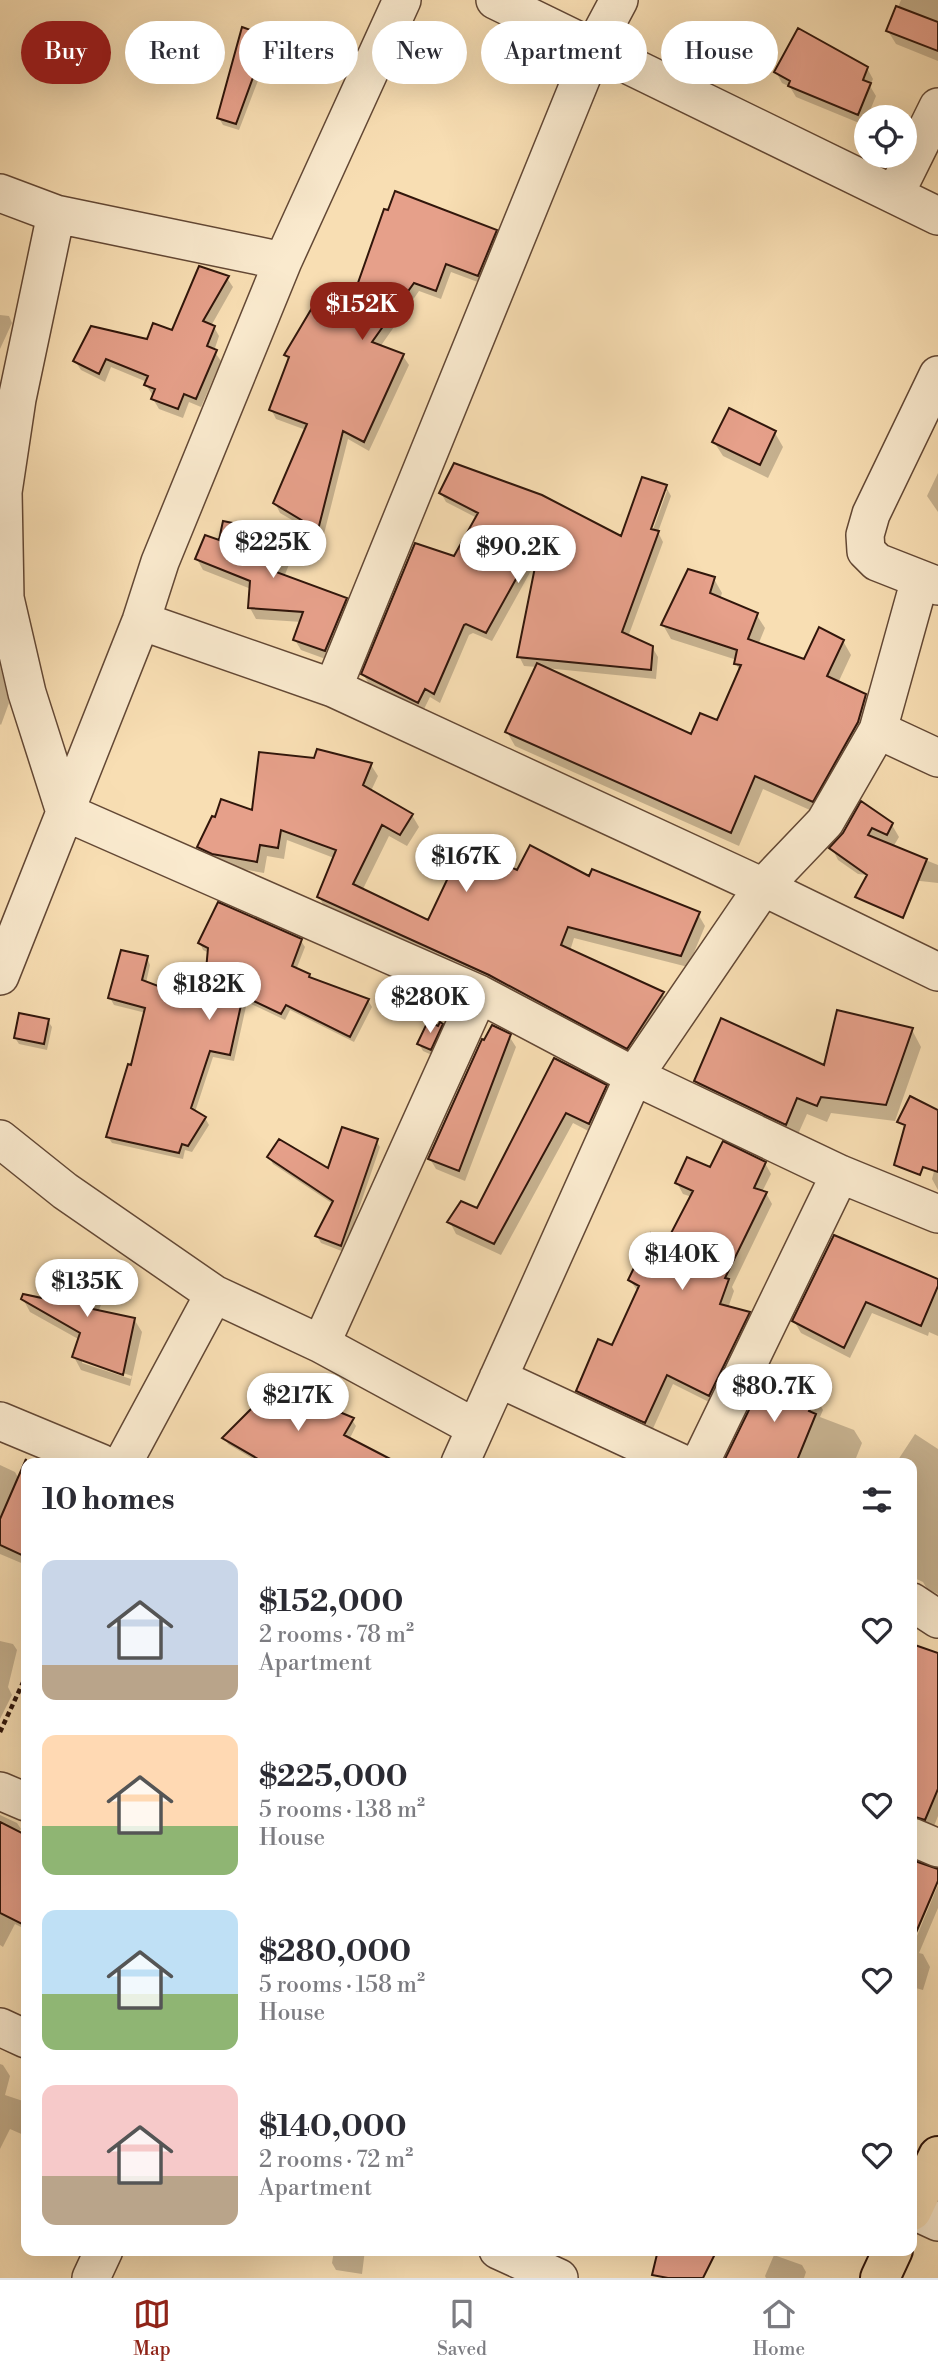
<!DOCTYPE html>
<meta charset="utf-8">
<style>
:root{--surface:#fff;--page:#f2f2f3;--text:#2b2b33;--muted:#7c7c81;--line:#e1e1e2;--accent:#8f2418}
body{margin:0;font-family:"Libre Bodoni",serif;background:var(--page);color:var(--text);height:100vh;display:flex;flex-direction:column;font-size:26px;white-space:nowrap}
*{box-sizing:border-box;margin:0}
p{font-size:23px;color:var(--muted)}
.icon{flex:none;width:38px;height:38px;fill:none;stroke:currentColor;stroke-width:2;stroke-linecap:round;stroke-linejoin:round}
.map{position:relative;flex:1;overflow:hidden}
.side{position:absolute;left:21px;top:1458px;width:896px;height:798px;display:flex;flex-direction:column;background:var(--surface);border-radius:14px;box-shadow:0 7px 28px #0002}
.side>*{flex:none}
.hud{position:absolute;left:21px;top:21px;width:896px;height:63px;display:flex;gap:14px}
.controls{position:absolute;left:854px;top:105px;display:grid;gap:14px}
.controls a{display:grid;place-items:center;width:63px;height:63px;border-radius:50%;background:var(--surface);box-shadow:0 7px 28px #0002;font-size:35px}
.price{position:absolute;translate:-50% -60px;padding:0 16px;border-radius:24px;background:#fff;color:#222;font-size:23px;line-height:46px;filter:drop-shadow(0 2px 4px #0008)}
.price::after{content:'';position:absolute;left:50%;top:42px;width:21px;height:16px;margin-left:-10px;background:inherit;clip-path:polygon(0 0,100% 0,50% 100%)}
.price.active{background:var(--accent);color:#fff}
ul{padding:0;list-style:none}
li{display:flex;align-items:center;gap:21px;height:175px;padding:0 21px}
li span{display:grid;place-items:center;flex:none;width:196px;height:140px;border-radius:14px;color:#555}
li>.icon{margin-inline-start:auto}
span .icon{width:84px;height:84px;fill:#fffc;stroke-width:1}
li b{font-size:30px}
h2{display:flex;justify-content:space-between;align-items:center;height:84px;padding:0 21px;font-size:30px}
.pill{padding:0 24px;border-radius:32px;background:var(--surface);box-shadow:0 7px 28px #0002;font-size:24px;line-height:63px}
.pill.active{background:var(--accent);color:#fff}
.menu{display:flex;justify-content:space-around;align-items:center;height:98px;border-top:2px solid var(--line);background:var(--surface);font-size:19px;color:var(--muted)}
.menu a{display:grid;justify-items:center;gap:4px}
.menu .active{color:var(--accent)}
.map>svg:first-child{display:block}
.shadow{fill:#0003;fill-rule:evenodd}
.building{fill:#e6a08a;stroke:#31160b;stroke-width:2}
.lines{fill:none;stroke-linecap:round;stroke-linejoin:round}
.street-casing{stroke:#634835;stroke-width:40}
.primary-casing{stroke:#31160b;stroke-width:42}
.path{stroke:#31160b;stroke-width:4.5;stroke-dasharray:5 3.5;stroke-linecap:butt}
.street{stroke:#faeace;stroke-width:37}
.primary{stroke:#f8deb3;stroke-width:38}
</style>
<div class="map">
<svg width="938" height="2278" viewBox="0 0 938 2278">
<rect width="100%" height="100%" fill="#f8deb3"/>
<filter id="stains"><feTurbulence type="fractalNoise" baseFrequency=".00286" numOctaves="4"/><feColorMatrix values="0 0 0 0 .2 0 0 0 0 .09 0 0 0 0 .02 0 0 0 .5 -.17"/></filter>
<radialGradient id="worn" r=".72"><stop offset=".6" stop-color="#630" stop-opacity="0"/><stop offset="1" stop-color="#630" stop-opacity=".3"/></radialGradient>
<!-- shadow -->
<path class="shadow" d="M901,0H938V61L896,44L888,31Z
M244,27L272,39L276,45L262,79L259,78L239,130L223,125L219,118Z
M867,68L873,79L870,86L876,96L864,125L796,97L790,87L782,83L776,72Z
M496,231L501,241L483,284L451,272L441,299L419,291L380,347L403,356L409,365L369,451L348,439L323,538L280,513L275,503L306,430L276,419L271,409L289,361L286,355L354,299Z
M227,278L233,287L211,326L214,327L219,336L214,351L221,361L201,407L189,402L183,418L159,409L153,399L155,395L152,394L146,385L147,382L111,367L105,382L81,370L75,361L173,332Z
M0,315L9,316L12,323L0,349Z
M775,433L783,447L768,478L723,456L714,442Z
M938,473V512L927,496Z
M666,487L671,496L658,532L663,542L628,637L652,647L658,657L656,679L545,668L692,737L718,723L740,671L736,664L737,660L671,639L663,625L714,579L722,593L720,599L756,614L765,628L758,645L805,661L843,641L851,655L838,683L865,696L873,710L821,815L763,789L739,846L515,746L507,732L537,667L524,666L519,656L538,558L492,641L473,633L469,635L440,703L430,697L423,711L369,684L363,674L455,558L477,518L446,502L441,493L622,538ZM663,491H667L650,538L646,537Z
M290,536L296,547L284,577L346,599L352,610L331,661L301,650L295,640L302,622L256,619L250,608L251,589L203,570L197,559L221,543Z
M0,665L9,703L1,725L0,724Z
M371,765L378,776L371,791L412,815L419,827L407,846L389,836L362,891L429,923L518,872L590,879L698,914L705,926L688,967L574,938L570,951L662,993L669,1005L634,1060L326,909L319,897L334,858L287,840L284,859L267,856L264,873L220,865L206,859L199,847L253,812Z
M862,804L892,825L899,837L893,847L938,865V883L858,874L838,860L832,848L844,834Z
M301,941L305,947L296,970L309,975L311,980L368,1000L372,1007L354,1042L290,1010L285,1020L247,1002L234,1061L213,1057L195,1112L205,1118L209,1125L192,1152L185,1150L183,1159L112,1143L108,1137L132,1067L146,1013L114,1005L110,998L147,958L150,965L146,983L204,1005L209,953L203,950L200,943Z
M48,1021L52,1027L47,1050L19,1044L15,1038Z
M441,1025L445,1032L434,1056L423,1051L419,1044Z
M912,1030L921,1047L895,1121L831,1113L827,1122L807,1114L795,1141L706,1098L696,1081L825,1067Z
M509,1036L516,1047L465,1181L436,1169L430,1159L485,1042Z
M555,1060L606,1087L612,1098L596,1135L573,1123L501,1255L456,1234L450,1222L478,1211Z
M376,1141L380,1147L344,1252L321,1243L317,1236L333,1204L273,1164L269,1157L329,1171Z
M938,1156V1190L932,1179Z
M765,1163L771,1174L762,1192L766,1193L772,1204L732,1287L734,1291L728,1308L749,1314L755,1324L715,1405L673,1384L651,1433L584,1402L578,1391L613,1347L638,1292L630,1280L668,1244L692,1197L683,1194L677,1183L710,1169Z
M98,1280L106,1293L98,1312L134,1319L142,1332L130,1386L81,1370L74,1357L80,1340L30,1312L23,1299L43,1300ZM82,1359L132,1376L131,1379L82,1363Z
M938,1281V1336L929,1332L928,1336L872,1313L850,1358L801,1333L794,1321Z
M816,1397L823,1410L820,1417L854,1430L862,1443L854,1463H729Z
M352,1420L356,1426L349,1440L392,1463H260L228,1444L225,1438Z
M915,1434L938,1449V1594L927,1589L923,1582L912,1577V1463H896Z
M0,1465L15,1472L21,1483L26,1485V1565L0,1554Z
M0,1641L13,1644L17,1650L8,1687L12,1695L0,1719Z
M912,1649L938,1660V1816L932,1831L912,1830Z
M0,1815L17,1823L21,1829L18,1833L26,1837V1915L21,1927L15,1924L3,1947L0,1945Z
M938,1885V1908L919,1953L923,1954L930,1967L923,1990L912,1987V1948Z
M0,2064L3,2065L10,2076L5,2095L26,2102V2136L10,2129L0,2149Z
M334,2250H365L362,2274L336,2270L332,2263Z
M774,2255L802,2265L806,2272L804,2278H766L765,2276Z"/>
<!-- building -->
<path class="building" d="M896,6L938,22V51L886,31Z
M242,27L273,38L259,73L255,72L236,124L217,118Z
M798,28L868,67L863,80L871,83L858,115L788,86L790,81L774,72Z
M395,191L497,230L478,276L446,264L436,291L414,283L372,342L404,354L364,442L343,431L318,530L273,503L307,424L269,410L289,357L284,355L325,286L353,297L384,209L388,210Z
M199,266L229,276L203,321L215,326L207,346L217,350L196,399L184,394L178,409L151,399L155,389L144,385L148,376L106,359L99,374L73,361L91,326L147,339L153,323L172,330Z
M729,408L776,431L760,465L712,442Z
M454,463L542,495L621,536L642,477L667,485L651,529L659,531L622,632L653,646L651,670L517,657L542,532L486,633L466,624L464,625L434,694L425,689L418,703L361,674L415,543L454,556L478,513L439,493Z
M223,521L291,535L276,572L347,598L325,651L293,640L303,612L248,608L250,581L195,559L205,535L219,540Z
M688,569L715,577L710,593L758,613L748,639L804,659L819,627L844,640L827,676L866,694L858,722L813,802L755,776L731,833L505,732L537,663L691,734L700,713L717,720L741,665L734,664L737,650L661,625Z
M317,749L372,763L363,785L413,814L400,835L382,825L353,884L428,920L463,846L517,870L530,845L589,876L592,869L700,912L681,956L568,927L561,945L664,992L627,1049L489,975L317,897L336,850L281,830L278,848L260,845L257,862L212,854L197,847L212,816L215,817L221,799L252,810L259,752L314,758Z
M861,801L893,823L887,835L872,828L868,835L927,859L903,918L855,897L867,875L829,848L843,833Z
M218,902L302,939L292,966L310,974L309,977L369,999L350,1037L286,1005L281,1014L243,996L230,1055L210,1051L191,1108L206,1117L188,1146L182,1144L179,1153L106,1137L128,1064L131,1065L145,1008L108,998L121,950L148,956L142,980L203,1003L208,948L198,943Z
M837,1010L913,1028L886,1105L821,1097L817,1106L797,1098L786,1125L694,1081L721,1018L824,1065Z
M19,1013L49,1019L44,1044L14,1038Z
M428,1021L438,1026L440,1022L443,1024L431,1050L417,1044Z
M492,1025L511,1034L459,1171L428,1159L482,1039L484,1040Z
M554,1058L607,1085L589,1124L566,1113L494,1244L447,1222L461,1201L477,1208Z
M910,1096L938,1110V1172L923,1167L920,1175L894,1165L905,1125L897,1122Z
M342,1127L378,1139L341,1246L315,1236L333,1201L267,1157L279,1139L328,1168Z
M723,1141L766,1162L754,1188L767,1192L725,1278L729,1279L720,1304L750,1312L709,1396L667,1375L645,1423L576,1391L598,1339L612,1345L639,1286L628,1280L651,1233L667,1241L693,1191L675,1183L687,1157L710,1167Z
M834,1235L938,1279V1286L921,1326L866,1302L844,1348L792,1321Z
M61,1263L99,1278L88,1308L135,1318L123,1375L72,1357L80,1333L21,1299L23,1294L42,1298Z
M768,1371L817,1396L809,1411L816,1414L796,1463H723Z
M275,1385L354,1418L344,1435L398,1463H265L222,1438Z
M26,1459V1557L0,1545V1519Z
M912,1644L938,1653V1789L925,1820L912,1816Z
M0,1822L26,1835V1926L0,1913Z
M912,1860L938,1869V1881L912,1942Z
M658,2250H717L703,2278H668L652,2275Z"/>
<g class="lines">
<!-- street casing -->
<g class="street-casing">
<path id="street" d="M495,0L938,216
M0,193L56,214L283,261
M895,194L938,107
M56,214L17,399L3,492L5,598L27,693L65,812L479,994L634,1076L840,1174L938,1214
M938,375L871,514L865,535L866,551L877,562L938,586
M141,621L333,688L763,887L938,972
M333,688L594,47L619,0
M878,730L938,758
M0,976L141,621L160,562L283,261L402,0
M0,1139L65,1191L214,1294L321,1344L474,1427
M321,1344L479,994
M498,1378L681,1463
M0,1421L101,1463
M123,1463L214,1294
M460,1463L634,1076L763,887L825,822L878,730L920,579
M700,1463L840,1174
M912,1602L938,1619
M0,1791L26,1802
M912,1837L938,1848
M0,2027L26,2039
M912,2210L938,2222
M498,2250L559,2278
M91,2278L104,2250"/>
</g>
<!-- primary casing -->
<g class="primary-casing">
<path id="primary" d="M912,2211L938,2156
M880,2278L893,2250"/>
</g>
<!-- path -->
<path class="path" d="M0,1732L26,1676"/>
<!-- street -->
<use href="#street" class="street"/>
<!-- primary -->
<use href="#primary" class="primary"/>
</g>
<rect width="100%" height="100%" filter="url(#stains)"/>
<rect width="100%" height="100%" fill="url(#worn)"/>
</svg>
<div class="controls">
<a><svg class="icon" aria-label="locate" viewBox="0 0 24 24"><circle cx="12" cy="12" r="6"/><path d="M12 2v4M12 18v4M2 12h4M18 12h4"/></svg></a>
</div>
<b class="price active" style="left:362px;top:342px">$152K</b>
<b class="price" style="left:273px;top:580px">$225K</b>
<b class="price" style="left:518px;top:585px">$90.2K</b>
<b class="price" style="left:466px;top:894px">$167K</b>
<b class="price" style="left:209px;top:1022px">$182K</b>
<b class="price" style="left:430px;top:1035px">$280K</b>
<b class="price" style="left:682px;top:1292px">$140K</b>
<b class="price" style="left:87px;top:1319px">$135K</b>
<b class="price" style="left:774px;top:1424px">$80.7K</b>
<b class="price" style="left:298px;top:1433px">$217K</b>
<div class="hud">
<a class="pill active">Buy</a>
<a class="pill">Rent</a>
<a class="pill">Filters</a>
<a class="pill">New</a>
<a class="pill">Apartment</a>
<a class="pill">House</a>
</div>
<section class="side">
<h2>10 homes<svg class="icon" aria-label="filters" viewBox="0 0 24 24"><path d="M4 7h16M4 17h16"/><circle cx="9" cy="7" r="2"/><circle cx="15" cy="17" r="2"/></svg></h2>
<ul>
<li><span style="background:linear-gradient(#c9d6e8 75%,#b9a48a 0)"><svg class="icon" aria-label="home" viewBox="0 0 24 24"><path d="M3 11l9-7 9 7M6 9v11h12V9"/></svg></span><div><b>$152,000</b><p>2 rooms · 78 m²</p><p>Apartment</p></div><svg class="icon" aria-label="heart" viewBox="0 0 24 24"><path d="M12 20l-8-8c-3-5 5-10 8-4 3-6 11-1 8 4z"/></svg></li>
<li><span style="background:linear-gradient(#ffd9b3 65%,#8fb573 0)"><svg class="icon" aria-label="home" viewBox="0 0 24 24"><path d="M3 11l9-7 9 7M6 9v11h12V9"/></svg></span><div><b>$225,000</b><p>5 rooms · 138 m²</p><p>House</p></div><svg class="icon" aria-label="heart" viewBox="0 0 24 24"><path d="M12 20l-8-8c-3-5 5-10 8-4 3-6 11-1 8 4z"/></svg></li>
<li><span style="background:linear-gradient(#bfe0f5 60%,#8fb573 0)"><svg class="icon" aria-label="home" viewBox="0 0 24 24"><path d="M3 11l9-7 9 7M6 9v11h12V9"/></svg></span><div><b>$280,000</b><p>5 rooms · 158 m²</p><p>House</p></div><svg class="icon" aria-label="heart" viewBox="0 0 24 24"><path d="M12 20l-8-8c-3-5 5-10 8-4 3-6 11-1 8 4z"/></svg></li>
<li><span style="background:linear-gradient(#f6c9c9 65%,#b9a48a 0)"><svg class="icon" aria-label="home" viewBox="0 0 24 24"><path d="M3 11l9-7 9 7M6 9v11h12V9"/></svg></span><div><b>$140,000</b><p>2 rooms · 72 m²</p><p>Apartment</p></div><svg class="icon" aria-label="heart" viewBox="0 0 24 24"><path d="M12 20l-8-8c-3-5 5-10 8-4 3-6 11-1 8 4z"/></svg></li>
</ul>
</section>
</div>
<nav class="menu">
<a class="active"><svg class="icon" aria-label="map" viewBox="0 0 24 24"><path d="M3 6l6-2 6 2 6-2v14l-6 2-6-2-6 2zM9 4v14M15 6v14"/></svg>Map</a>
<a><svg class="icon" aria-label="saved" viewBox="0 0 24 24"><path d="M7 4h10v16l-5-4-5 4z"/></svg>Saved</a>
<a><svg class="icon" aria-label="home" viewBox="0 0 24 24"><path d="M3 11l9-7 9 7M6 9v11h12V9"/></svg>Home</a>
</nav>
